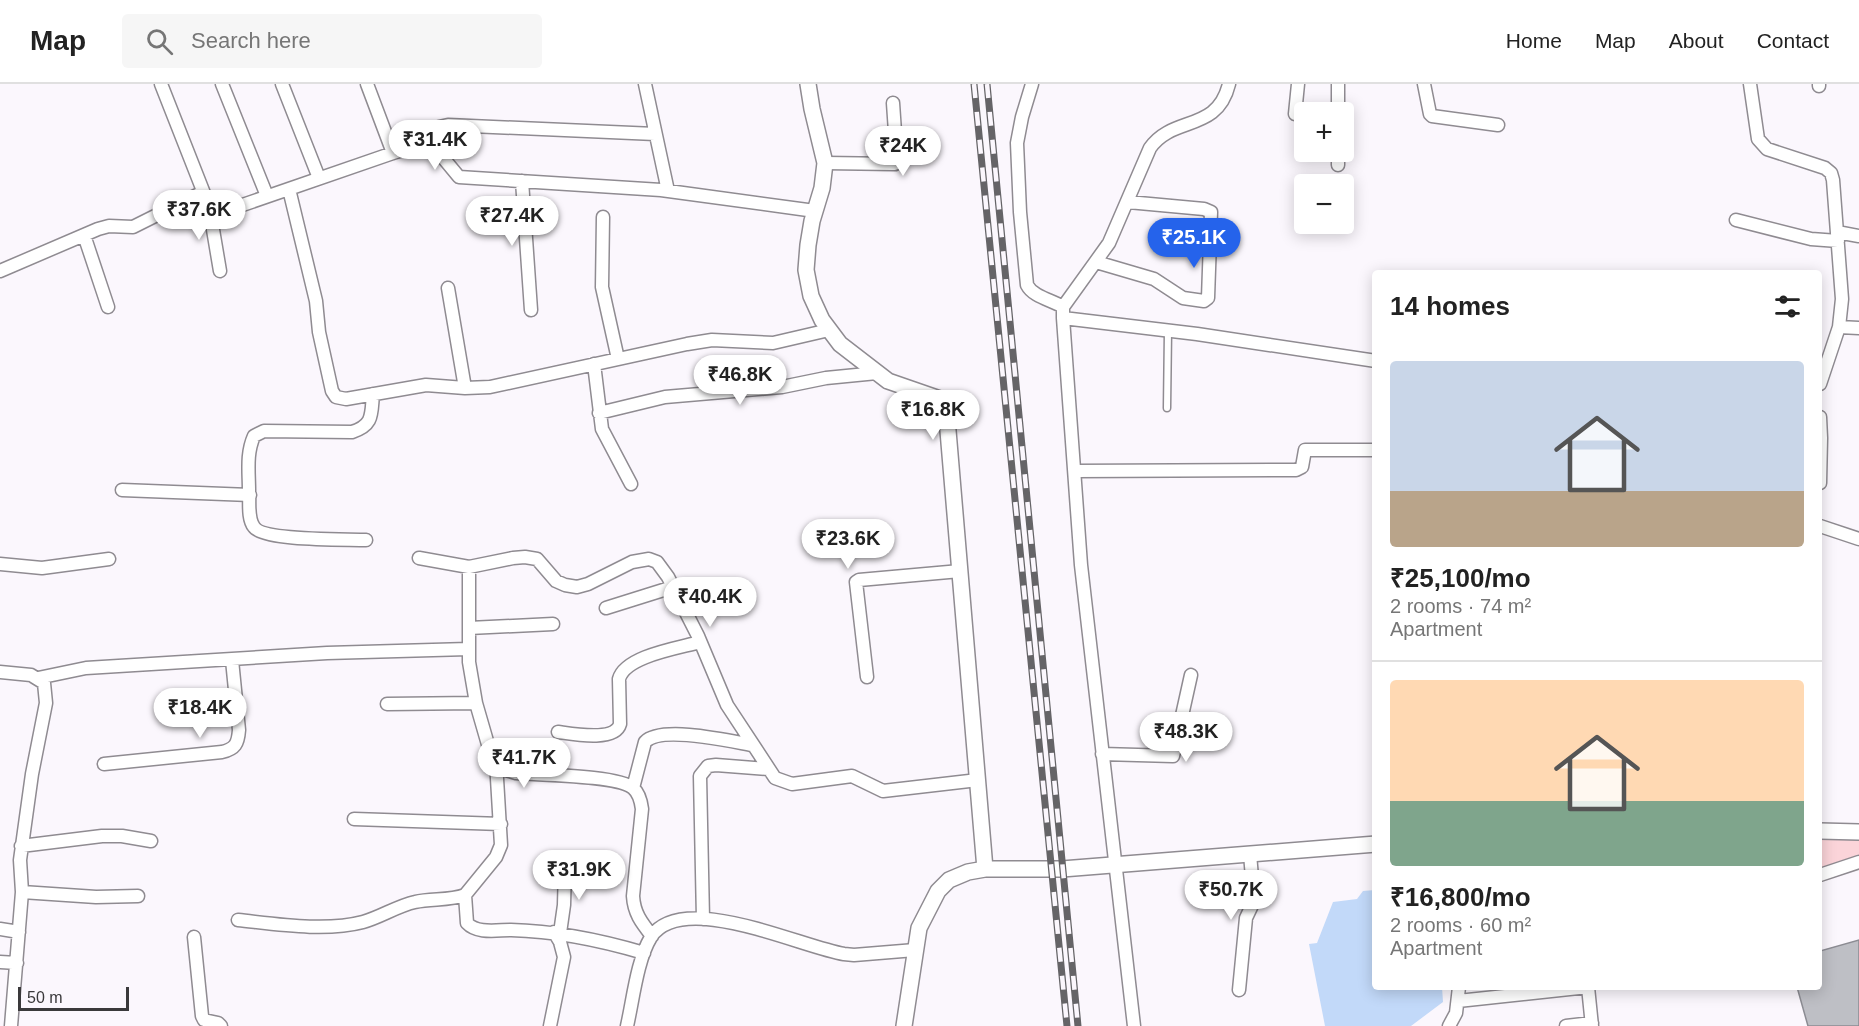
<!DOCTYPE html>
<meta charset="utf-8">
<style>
:root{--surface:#fff;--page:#f6f6f6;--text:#222;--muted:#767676;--line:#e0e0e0;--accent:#2563eb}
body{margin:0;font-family:Arial,sans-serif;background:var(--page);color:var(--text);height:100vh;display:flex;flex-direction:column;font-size:22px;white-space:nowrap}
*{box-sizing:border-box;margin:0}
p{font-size:20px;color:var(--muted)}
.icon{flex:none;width:33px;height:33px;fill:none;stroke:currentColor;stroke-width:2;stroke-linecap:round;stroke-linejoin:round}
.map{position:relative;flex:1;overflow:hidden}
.panel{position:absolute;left:1372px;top:186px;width:450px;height:720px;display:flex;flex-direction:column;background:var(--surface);border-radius:6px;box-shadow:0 3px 15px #0003}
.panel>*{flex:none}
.tools{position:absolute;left:1294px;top:18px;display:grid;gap:12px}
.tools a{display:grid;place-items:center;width:60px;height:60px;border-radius:6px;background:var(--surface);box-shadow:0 3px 15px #0003;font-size:30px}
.scale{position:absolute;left:18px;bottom:15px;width:111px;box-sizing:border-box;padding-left:6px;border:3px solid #3a393b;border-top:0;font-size:16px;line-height:21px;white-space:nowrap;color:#3a393b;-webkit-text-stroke:4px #fbf7fd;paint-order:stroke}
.price{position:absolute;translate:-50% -51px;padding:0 14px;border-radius:21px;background:#fff;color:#222;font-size:20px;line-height:39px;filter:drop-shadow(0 2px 3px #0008)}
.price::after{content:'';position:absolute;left:50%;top:36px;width:18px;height:14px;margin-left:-9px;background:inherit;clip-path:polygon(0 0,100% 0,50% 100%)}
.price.selected{background:var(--accent);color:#fff}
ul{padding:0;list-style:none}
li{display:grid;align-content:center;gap:12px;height:318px;padding:0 18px}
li+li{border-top:2px solid var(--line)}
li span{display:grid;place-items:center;height:186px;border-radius:6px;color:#555}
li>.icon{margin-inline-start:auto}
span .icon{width:108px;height:108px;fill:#fffc;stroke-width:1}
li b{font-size:26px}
h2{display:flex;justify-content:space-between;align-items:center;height:72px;padding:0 18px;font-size:26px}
header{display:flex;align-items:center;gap:36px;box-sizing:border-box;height:84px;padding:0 30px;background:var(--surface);border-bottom:2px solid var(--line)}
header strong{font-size:28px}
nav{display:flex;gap:33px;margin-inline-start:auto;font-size:21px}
.search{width:420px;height:54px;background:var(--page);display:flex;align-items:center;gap:15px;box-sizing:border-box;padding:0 21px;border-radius:6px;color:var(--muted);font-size:22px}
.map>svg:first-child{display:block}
.green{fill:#fbd4d9}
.water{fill:#c2d9f9}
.building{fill:#bebfc5;stroke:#8c8c93;stroke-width:1.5}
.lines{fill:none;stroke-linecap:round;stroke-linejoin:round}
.service-casing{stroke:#8f8b91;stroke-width:9}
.minor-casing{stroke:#8f8b91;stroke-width:15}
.tertiary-casing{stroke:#8f8b91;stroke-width:18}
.service{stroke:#fff;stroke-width:6}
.minor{stroke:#fff;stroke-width:12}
.tertiary{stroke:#fff;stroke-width:15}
.rail-casing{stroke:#656467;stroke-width:7}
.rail{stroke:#fbf7fd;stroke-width:4.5;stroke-dasharray:14;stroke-linecap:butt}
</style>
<header>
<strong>Map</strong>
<div class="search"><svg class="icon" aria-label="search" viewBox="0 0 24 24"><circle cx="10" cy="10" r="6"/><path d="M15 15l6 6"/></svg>Search here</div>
<nav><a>Home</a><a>Map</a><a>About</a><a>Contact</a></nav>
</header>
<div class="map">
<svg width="1859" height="942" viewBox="0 0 1859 942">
<rect width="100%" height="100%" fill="#fbf7fd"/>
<!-- green -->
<path class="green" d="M1820,754H1859V781L1820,789Z"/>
<!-- water -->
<path class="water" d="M1375,806L1376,903H1442L1443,918L1411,942H1325L1309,860L1317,859L1333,818L1357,815L1363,807Z"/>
<!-- building -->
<path class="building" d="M1859,856V942H1808L1797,903H1820V867Z"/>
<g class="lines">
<!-- service casing -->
<g class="service-casing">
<path id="service" d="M1167,324L1168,247"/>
</g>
<!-- minor casing -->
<g class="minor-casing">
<path id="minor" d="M161,0L209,122L217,125L228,126L393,69C408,64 420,62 435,64L459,93L661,106L815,127
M222,0L267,112
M282,0L319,94
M367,0L393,69
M645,0L668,107
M1032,0L1022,33L1017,59L1020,128L1027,201C1033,213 1052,216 1063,223
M1424,0L1430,30L1432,32L1498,41
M1750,0L1758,55L1767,65L1825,84L1831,89L1833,96L1842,215L1839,243L1820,300
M1819,0V2
M1338,28V0
M1295,30L1298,0
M435,64L436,51L439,43L448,41L655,50
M825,79L895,80L897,77L893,19
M1338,81V68
M522,97L531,226
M289,105L316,217L319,248L332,307L336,313L346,315L426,301L465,304L490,303L687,260L712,256L773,259L829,246
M209,122L220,187
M603,133L602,203L618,275
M1736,136L1811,155L1838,157
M1837,148L1859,152
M84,151L108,223
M1096,178L1154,195L1183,214L1204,217L1208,214L1211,128L1204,125L1128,118
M0,187L98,145L109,142L133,143L203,108
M448,204L465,304
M1063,234L1197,250L1376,277
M1839,243L1859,244
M594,280L602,345L631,400
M599,329L665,313L782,303L826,294L877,289
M1820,333L1821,354L1820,399
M1076,387L1296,386L1302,383L1305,366H1376
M122,406L250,411
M1820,442L1859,455
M366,456C347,455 263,457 254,443C247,434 250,417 249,407C249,388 246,370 254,352L264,347L352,348C374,341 371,330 373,310
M419,474L469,483L513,474L525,473L537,475L556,497L565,501L577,503L588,500L632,478L649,475L657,478L668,493L698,552L727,621L775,694L792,700L852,692L883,707L978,696
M0,480L42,484L109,475
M469,483V578L476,619L489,664L496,678L506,686L516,689C538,691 618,691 633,704C639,709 641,717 642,725L633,812C634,829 641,838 652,852
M606,524L673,503
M469,544L553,540
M0,588L31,591L44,599L46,619L32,690L20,776L22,808L11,942
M867,593L856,498L859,496L960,487
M38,594L86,584L327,569L468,565
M387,620L476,619
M558,648C573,650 615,658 620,640L619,595C625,572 679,564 700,558
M1102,670L1173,672L1191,591
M104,680L222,668C235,665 238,660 239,646L232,576
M633,704L645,658C661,641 730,657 752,661
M354,735L501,740
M21,762L102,752H122L151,757
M1820,791L1859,778
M22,808L96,813L138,812
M465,811L467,839C477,850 497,846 511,846C558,847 600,856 644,869
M703,835L700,692L708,682L716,681L768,685
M238,836C276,840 325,848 363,838C381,833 397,822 415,818C431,814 449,817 465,811L496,773L501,761L496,678
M0,845L19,848
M560,849L564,821L565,783
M194,853L202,932L204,936L218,939L221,942
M0,878L17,879
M1588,903L1592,942
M1239,906L1246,834L1254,817L1250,770
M1458,917L1588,903
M550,942L564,873L560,858L554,848
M627,942C633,916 637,876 651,853C682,806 801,863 844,870L854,871L915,866
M1134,942L1081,481L1063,234V223L1109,159L1150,64C1173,31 1217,49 1229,0
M1449,942L1456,929L1459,903
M1566,942L1592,939"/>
</g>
<!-- tertiary casing -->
<g class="tertiary-casing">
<path id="tertiary" d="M808,0L812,25L825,79L822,104L812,137L808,161L806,186L811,212L822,236L840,260L888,297L940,315L944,317L946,323L985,785
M1820,747L1859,748
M904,942L919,844L938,807L949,796L968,788L985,785H1062L1376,760"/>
</g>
<!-- service -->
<use href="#service" class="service"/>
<!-- minor -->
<use href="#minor" class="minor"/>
<!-- tertiary -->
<use href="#tertiary" class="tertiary"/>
<!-- rail casing -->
<g class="rail-casing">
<path id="rail" d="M974,0L1067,942
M987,0L1078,942"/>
</g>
<!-- rail -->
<use href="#rail" class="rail"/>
</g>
</svg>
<div class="tools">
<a>+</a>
<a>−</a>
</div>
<div class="scale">50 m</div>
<b class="price" style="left:435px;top:87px">₹31.4K</b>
<b class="price" style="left:903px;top:93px">₹24K</b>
<b class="price" style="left:199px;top:157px">₹37.6K</b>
<b class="price" style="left:512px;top:163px">₹27.4K</b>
<b class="price selected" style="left:1194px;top:185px">₹25.1K</b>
<b class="price" style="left:740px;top:322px">₹46.8K</b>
<b class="price" style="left:933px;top:357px">₹16.8K</b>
<b class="price" style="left:848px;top:486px">₹23.6K</b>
<b class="price" style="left:710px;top:544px">₹40.4K</b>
<b class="price" style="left:200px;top:655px">₹18.4K</b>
<b class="price" style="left:1186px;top:679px">₹48.3K</b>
<b class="price" style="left:524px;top:705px">₹41.7K</b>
<b class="price" style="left:579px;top:817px">₹31.9K</b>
<b class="price" style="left:1231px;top:837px">₹50.7K</b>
<section class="panel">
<h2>14 homes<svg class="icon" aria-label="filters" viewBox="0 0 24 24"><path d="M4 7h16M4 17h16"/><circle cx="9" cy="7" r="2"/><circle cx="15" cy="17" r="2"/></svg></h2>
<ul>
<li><span style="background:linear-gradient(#c9d6e8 70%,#b9a48a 0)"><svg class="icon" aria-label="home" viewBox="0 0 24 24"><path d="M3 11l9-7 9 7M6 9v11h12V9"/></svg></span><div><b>₹25,100/mo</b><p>2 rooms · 74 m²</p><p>Apartment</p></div></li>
<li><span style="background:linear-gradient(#ffd9b3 65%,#7fa58c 0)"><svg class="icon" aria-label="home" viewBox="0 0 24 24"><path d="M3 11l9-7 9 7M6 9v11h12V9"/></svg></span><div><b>₹16,800/mo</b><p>2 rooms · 60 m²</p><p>Apartment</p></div></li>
</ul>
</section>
</div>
